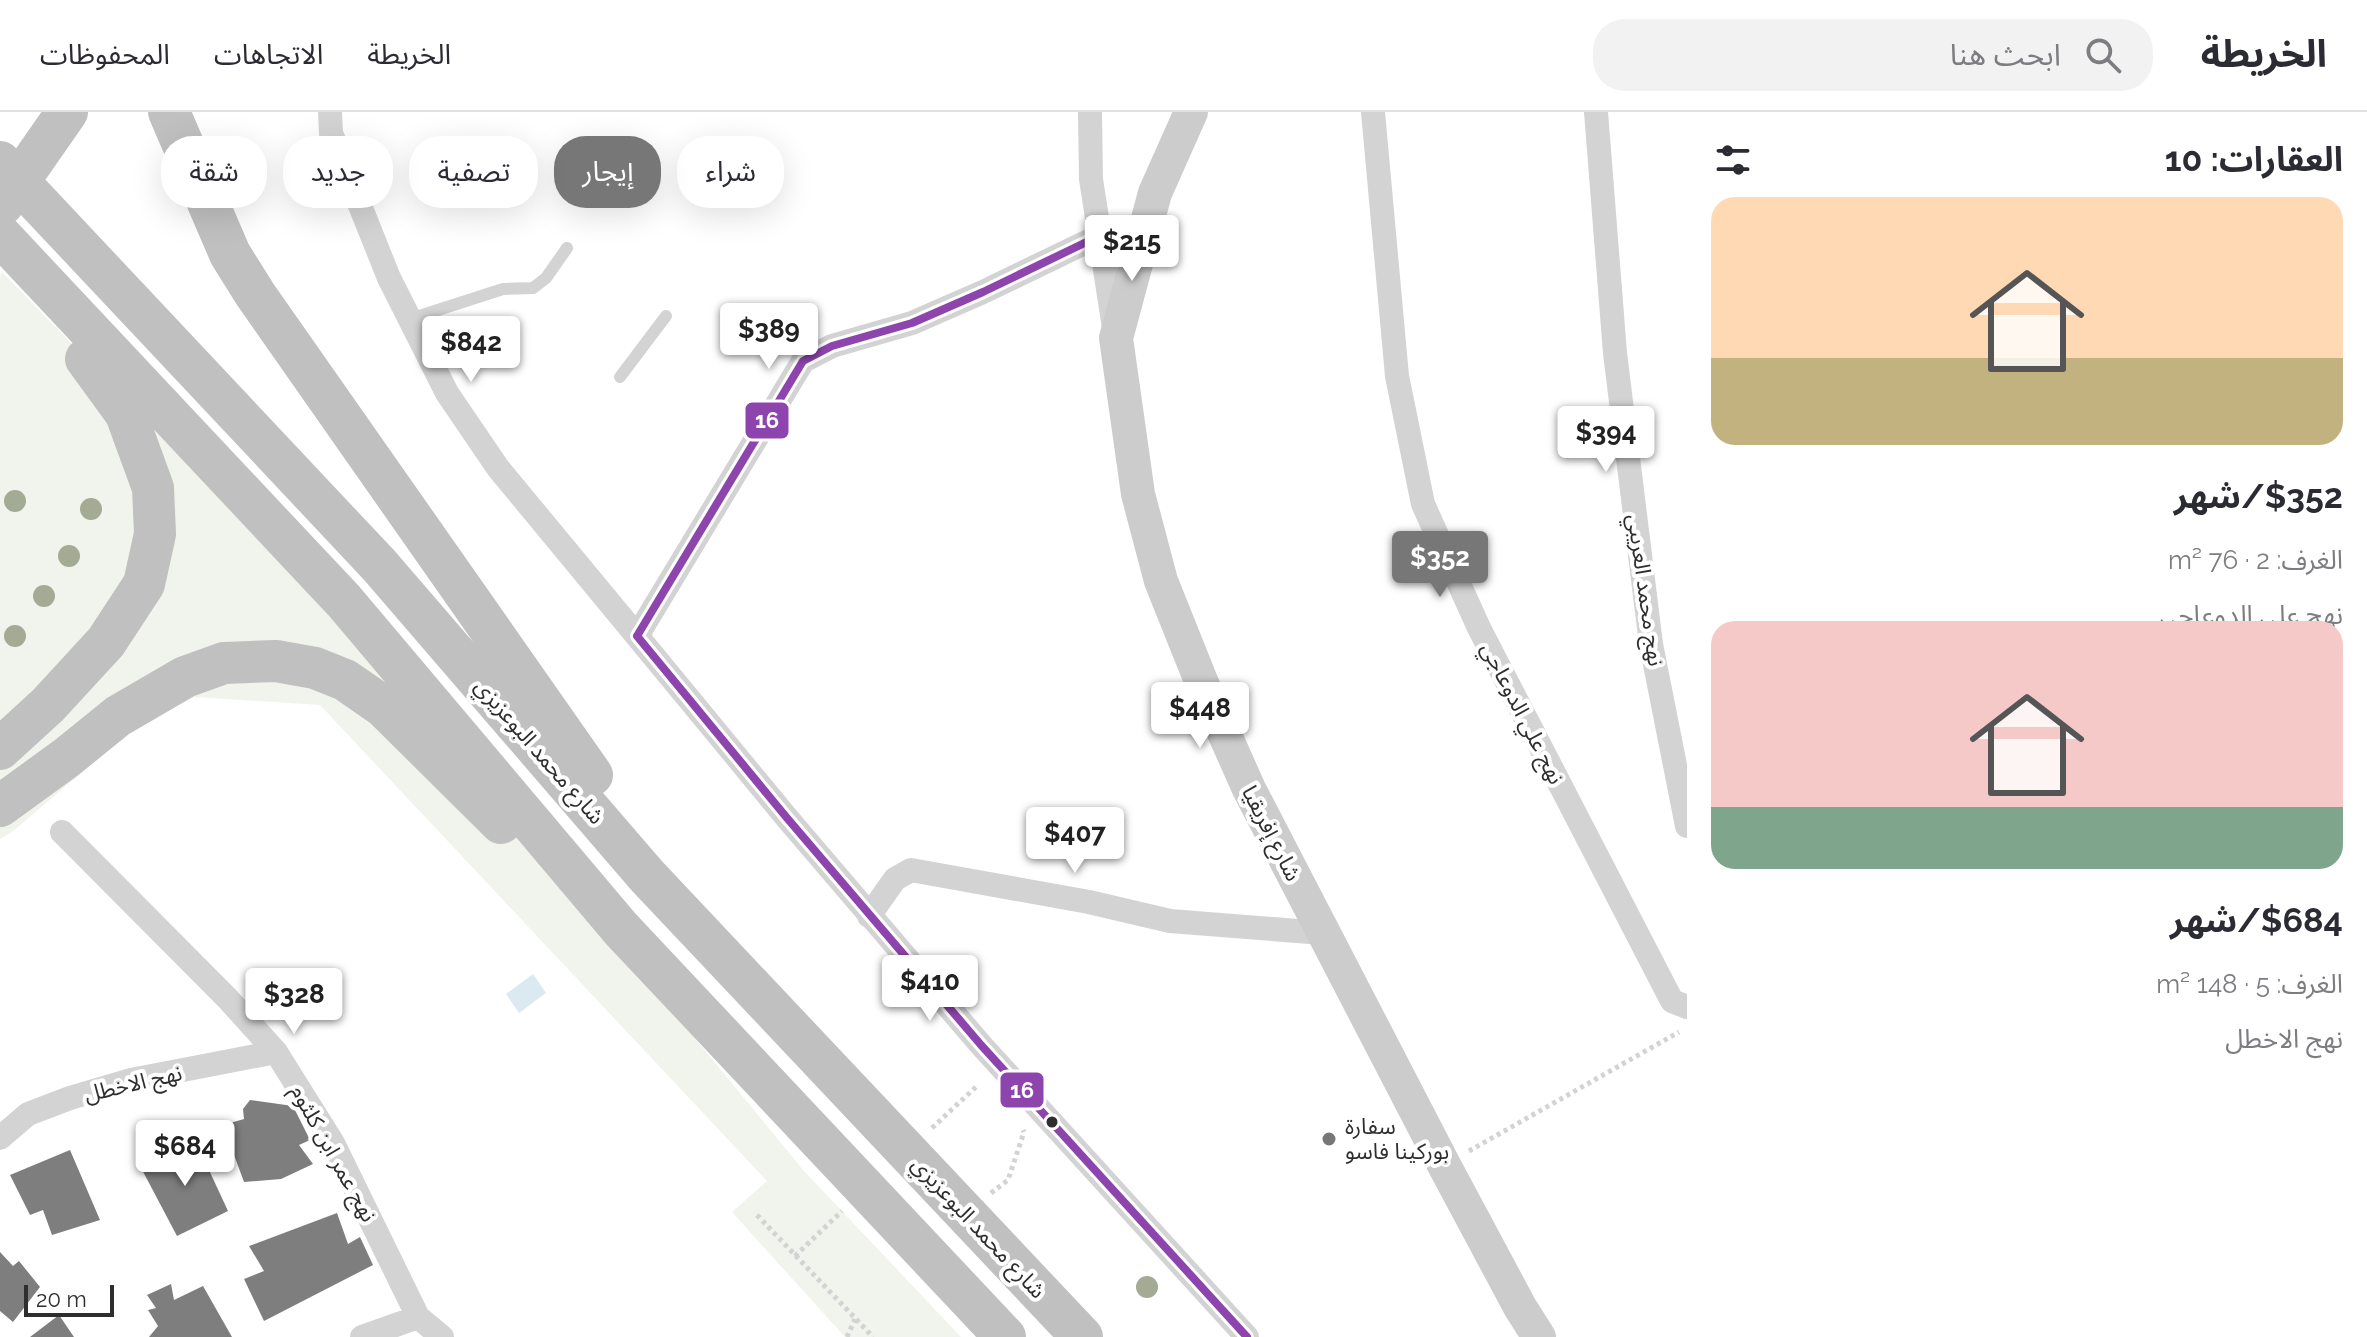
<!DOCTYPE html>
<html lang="ar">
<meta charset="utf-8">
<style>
:root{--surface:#fff;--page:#f2f2f3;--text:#2b2b33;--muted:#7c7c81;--line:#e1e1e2;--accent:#777}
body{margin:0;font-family:Raleway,"Noto Sans Arabic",sans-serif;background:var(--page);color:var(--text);direction:rtl;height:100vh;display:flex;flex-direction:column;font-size:30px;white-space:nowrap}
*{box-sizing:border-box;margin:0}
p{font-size:26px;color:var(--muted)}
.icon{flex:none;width:44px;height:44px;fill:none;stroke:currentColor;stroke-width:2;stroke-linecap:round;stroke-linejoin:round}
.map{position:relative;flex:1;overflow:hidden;direction:ltr}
.panel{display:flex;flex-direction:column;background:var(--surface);width:680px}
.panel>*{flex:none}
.top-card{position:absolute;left:24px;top:24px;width:760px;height:72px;direction:rtl;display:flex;gap:16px}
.scale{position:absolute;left:24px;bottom:20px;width:90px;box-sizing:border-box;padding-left:8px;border:4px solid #2e2e2e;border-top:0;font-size:22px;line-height:28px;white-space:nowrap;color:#2e2e2e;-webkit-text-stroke:6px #fff;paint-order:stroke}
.price{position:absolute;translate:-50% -68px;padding:0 18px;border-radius:8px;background:#fff;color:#222;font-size:26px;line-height:52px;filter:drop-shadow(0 2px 4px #0008)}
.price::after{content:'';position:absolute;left:50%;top:48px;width:24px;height:18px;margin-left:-12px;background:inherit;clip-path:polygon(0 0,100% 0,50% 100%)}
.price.active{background:var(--accent);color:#fff}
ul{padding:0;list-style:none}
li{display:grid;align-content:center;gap:16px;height:424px;padding:0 24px}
li span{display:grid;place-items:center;height:248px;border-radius:24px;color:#555}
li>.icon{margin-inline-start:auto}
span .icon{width:144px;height:144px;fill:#fffc;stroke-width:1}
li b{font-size:34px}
h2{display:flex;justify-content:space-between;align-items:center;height:96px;padding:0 24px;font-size:34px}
.tag{padding:0 28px;border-radius:32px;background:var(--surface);box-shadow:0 8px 32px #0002;font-size:28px;line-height:72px}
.tag.active{background:var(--accent);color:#fff}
header{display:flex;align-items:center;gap:48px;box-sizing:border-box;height:112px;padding:0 40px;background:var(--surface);border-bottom:2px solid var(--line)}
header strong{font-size:38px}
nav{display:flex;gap:44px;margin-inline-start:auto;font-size:28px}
.search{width:560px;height:72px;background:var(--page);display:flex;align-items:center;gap:20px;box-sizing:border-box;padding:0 28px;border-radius:32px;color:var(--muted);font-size:30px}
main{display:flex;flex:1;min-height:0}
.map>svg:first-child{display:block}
.green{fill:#f1f4ec}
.water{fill:#daeaf0}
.building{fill:#7e7e7e}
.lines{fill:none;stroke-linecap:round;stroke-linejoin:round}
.path{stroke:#d3d3d3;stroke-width:5;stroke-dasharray:4 4;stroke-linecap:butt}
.lane{stroke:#d3d3d3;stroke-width:12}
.street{stroke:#d3d3d3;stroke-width:24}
.secondary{stroke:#ccc;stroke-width:34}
.highway{stroke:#c0c0c0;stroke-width:42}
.bus-1-casing{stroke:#fff;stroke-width:14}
.bus-1{stroke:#8e44ad;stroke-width:8}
.tree{fill:#a3ab95}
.bus-dot{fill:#2e2e2e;stroke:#fff;stroke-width:3}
.poi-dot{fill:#777;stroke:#fff;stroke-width:3}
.labels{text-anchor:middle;stroke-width:8;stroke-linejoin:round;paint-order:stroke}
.street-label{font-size:22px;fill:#2e2e2e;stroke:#fff}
.poi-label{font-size:22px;fill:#2e2e2e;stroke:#fff;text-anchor:start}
.line-badge{stroke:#fff;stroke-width:3}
.badge-label{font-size:22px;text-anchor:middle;font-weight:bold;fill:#fff}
</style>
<header>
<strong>الخريطة</strong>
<div class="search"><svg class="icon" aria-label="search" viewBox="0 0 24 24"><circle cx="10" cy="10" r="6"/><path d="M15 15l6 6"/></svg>ابحث هنا</div>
<nav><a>الخريطة</a><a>الاتجاهات</a><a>المحفوظات</a></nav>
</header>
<main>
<section class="panel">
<h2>العقارات: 10<svg class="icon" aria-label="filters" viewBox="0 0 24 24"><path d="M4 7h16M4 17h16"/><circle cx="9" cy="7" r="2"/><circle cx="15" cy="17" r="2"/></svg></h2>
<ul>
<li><span style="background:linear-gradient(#ffd9b3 65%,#c2b280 0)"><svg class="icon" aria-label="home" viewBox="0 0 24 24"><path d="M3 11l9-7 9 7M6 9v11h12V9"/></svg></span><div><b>$352/شهر</b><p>الغرف: 2 · 76 m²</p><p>نهج علي الدوعاجي</p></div></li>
<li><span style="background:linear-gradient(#f6c9c9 75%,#7fa58c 0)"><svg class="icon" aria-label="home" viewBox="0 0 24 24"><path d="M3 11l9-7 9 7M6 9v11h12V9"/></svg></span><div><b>$684/شهر</b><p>الغرف: 5 · 148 m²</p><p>نهج الاخطل</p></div></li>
</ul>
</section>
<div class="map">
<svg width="1687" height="1225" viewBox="0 0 1687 1225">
<rect width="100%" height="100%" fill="#fff"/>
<!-- green -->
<path class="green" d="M2,160L406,575L804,1059L961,1225H845L732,1100L767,1069L320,593L194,585L133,617L12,720L0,727V164Z"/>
<!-- water -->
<path class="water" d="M533,862L546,881L519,901L506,882Z"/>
<!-- building -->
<path class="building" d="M250,988L293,994L310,1028L299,1033L313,1052L281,1067L244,1070L223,1013L244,1007L243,997Z
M196,1030L228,1099L177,1124L139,1052Z
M70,1038L100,1108L52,1123L43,1098L30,1103L10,1063Z
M337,1101L348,1132L360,1125L373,1153L264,1209L244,1167L264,1159L249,1134Z
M0,1140L13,1154L19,1149L40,1175L13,1210L0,1199Z
M171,1172L174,1188L203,1174L232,1225H149L158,1214L148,1198L156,1196L147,1183Z
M59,1203L74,1225H30Z"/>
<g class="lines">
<!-- path -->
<path class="path" d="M932,1016L978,973
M1469,1039L1679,920
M991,1081L1008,1068L1024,1020L1023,1018
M757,1103L873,1225
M795,1144L842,1099
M847,1225L855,1207"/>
<!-- lane -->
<path class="lane" d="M410,207L503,177L533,176L546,166L567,136
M620,265L666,204"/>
<!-- street -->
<path class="street" d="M330,0L331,21L389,166L447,281L498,356L637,524
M1090,0L1091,67L1114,216
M1373,0L1397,264L1423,392L1479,516L1672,889L1687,895
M1596,0L1615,241L1651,532L1687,714
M1101,123L983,180L912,211L832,234L803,249L637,524L787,706L981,933L1247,1225
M62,720L228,887L276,940L333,1031L418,1205L442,1225
M869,804L895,767L911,758L1089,790L1170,809L1323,821
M0,1026L28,1002L70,986L131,968L276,940
M362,1225L418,1205"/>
<!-- secondary -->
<path class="secondary" d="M1191,0L1155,81L1116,226L1138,382L1161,469L1201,569L1249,677L1444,1053L1520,1195L1539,1225"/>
<!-- highway -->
<path class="highway" d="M169,0L230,142L255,182L592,663
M0,50L379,453L647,764L1082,1225
M3,92L67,0
M0,123L344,489L621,817L1005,1225
M0,637L48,593L106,530L144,472L155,422L153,376L126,302L86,247
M0,694L66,646L118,604L185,565L224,551L276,549L315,556L345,568L384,595L501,711"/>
<!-- bus-1 casing -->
<g class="bus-1-casing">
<path id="bus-1" d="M1101,123L983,180L912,211L832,234L803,249L637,524L787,706L981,933L1247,1225"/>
</g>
<!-- bus-1 -->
<use href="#bus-1" class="bus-1"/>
</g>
<!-- trees -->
<g class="tree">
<circle cx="15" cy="389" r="11"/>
<circle cx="91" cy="397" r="11"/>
<circle cx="69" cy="444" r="11"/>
<circle cx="44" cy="484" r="11"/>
<circle cx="15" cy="524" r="11"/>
<circle cx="1147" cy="1175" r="11"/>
</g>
<!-- markers -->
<circle class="bus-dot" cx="1052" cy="1010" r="7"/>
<circle class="poi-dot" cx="1329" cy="1027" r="8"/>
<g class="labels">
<!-- street labels -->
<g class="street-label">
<text transform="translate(1646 478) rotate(82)" y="8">نهج محمد العريبي</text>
<text transform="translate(1523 601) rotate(63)" y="8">نهج علي الدوعاجي</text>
<text transform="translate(540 639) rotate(49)" y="8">شارع محمد البوعزيزي</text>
<text transform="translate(1272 721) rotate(63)" y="8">شارع إفريقيا</text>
<text transform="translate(133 971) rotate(-13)" y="8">نهج الاخطل</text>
<text transform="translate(334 1041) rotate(61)" y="8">نهج عمر ابن كلثوم</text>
<text transform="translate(979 1115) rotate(47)" y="8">شارع محمد البوعزيزي</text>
</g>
<!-- poi labels -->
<g class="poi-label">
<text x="1345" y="1022">سفارة<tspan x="1345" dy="25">بوركينا فاسو</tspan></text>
</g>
</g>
<g class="line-badge">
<rect x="744" y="289" width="46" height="39" rx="8" fill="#8e44ad"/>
<rect x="999" y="959" width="46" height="38" rx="8" fill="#8e44ad"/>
</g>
<g class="badge-label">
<text x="767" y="316">16</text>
<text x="1022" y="986">16</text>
</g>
</svg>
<div class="scale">20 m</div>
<b class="price" style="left:1132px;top:171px">$215</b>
<b class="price" style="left:769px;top:259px">$389</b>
<b class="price" style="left:471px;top:272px">$842</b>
<b class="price" style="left:1606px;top:362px">$394</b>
<b class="price active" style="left:1440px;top:487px">$352</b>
<b class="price" style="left:1200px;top:638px">$448</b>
<b class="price" style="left:1075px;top:763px">$407</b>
<b class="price" style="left:930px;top:911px">$410</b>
<b class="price" style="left:294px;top:924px">$328</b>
<b class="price" style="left:185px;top:1076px">$684</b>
<div class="top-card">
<a class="tag">شراء</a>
<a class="tag active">إيجار</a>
<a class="tag">تصفية</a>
<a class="tag">جديد</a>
<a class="tag">شقة</a>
</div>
</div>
</main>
